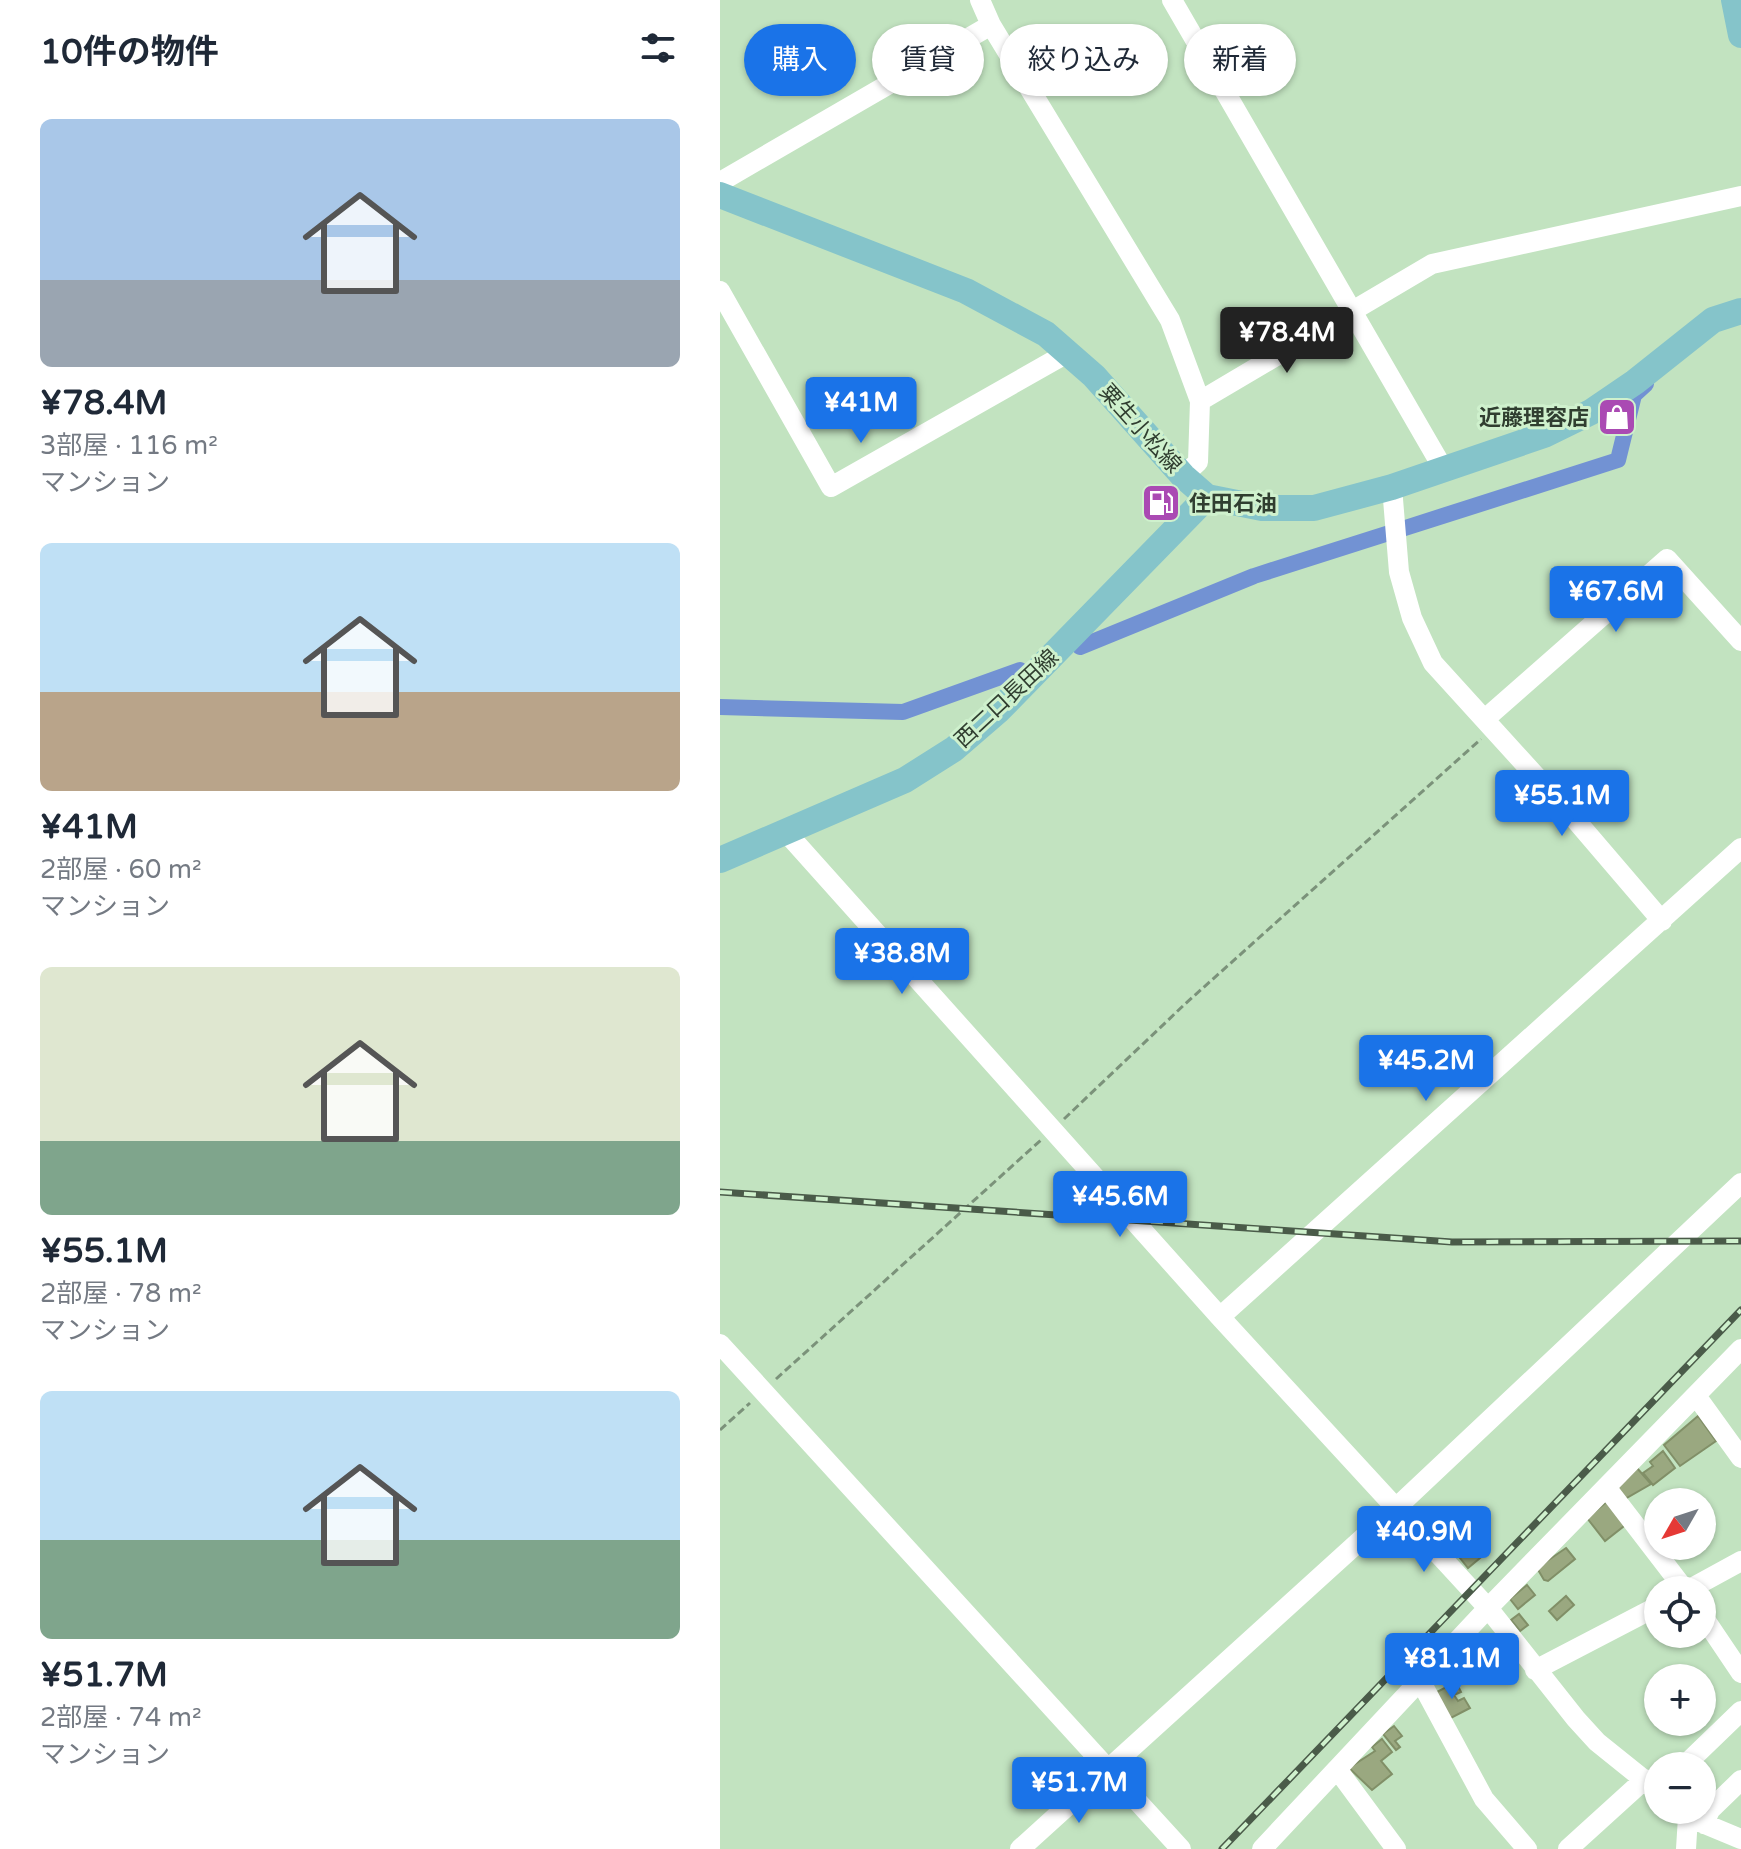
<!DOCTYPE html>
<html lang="ja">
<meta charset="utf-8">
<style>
:root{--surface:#fff;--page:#f2f2f3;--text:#1f2937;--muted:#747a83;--accent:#1a73e8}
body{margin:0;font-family:"Varela Round","Noto Sans JP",sans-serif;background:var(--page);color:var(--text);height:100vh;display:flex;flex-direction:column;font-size:30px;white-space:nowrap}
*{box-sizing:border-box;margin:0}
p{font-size:26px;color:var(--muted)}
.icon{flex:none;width:44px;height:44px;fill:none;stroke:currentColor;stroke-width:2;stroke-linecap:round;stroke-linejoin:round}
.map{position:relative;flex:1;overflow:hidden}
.panel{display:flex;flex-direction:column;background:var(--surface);width:720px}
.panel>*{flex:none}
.top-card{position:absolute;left:24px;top:24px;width:760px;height:72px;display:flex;gap:16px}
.needle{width:52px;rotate:231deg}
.buttons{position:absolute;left:924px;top:1488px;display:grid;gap:16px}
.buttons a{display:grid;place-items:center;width:72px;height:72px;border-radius:50%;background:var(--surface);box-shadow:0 2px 6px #0004;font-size:40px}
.price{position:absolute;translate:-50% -68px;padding:0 18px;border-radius:8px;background:var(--accent);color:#fff;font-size:26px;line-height:52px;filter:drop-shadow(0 2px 4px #0008)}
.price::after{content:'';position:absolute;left:50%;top:48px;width:24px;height:18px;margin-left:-12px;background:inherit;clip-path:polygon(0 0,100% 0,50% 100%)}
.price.on{background:#222;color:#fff}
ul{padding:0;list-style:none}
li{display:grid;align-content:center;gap:16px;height:424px;padding:0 40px}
li span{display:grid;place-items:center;height:248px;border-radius:12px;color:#555}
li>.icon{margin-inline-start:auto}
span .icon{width:144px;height:144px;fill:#fffc;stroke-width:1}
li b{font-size:34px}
h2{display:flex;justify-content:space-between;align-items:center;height:96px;padding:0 40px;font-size:34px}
.pill{padding:0 28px;border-radius:36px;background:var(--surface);box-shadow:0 2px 6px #0004;font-size:28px;line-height:72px}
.pill.on{background:var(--accent);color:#fff}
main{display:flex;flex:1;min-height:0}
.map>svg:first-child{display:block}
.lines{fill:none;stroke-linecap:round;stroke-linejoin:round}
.canal{stroke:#7292d3;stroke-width:16}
.building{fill:#9aa880;stroke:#818f67;stroke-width:2}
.path{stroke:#7b927a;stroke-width:3;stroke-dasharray:8 4;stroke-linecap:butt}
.minor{stroke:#fff;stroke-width:20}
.major{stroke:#85c4ca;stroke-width:26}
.rail-casing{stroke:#4a5b49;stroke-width:7}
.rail{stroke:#cff1cd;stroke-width:4;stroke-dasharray:12;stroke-linecap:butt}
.labels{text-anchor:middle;stroke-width:6;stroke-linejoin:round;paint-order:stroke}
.poi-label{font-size:22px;font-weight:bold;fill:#303e30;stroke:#cff1cd;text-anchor:end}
.street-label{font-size:22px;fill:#303e30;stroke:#cff1cd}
</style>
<main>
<section class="panel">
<h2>10件の物件<svg class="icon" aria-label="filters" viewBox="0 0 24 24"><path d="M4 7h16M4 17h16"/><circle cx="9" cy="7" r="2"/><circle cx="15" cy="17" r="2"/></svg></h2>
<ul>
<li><span style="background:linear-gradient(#a9c7e8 65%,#9aa5b1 0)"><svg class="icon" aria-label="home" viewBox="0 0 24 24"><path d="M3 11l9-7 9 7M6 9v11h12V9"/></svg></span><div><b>¥78.4M</b><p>3部屋 · 116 m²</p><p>マンション</p></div></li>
<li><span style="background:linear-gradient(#bfe0f5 60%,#b9a48a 0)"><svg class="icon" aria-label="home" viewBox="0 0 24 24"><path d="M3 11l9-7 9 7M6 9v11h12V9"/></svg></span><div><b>¥41M</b><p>2部屋 · 60 m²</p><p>マンション</p></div></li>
<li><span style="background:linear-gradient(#dfe7d0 70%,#7fa58c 0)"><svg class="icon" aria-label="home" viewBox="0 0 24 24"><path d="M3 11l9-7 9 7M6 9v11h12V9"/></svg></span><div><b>¥55.1M</b><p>2部屋 · 78 m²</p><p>マンション</p></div></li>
<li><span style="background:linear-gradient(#bfe0f5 60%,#7fa58c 0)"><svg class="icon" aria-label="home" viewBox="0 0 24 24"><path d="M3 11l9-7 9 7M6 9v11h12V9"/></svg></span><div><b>¥51.7M</b><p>2部屋 · 74 m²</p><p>マンション</p></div></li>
</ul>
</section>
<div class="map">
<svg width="1021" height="1849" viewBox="0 0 1021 1849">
<rect width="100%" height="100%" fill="#c2e3c0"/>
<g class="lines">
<!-- canal -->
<path class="canal" d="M682,529L898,460L914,395L926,384
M360,647L534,576L669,533
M0,707L183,712L300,670"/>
</g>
<!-- building -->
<path class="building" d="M978,1416L996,1441L960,1466L944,1445Z
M943,1451L955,1468L933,1485L923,1473L933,1466L930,1462Z
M917,1468L931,1484L903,1500L897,1488Z
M889,1500L908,1523L885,1541L867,1518Z
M750,1533L766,1553L748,1568L732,1548Z
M846,1548L855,1559L828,1581L824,1580L817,1568Z
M807,1585L815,1595L798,1609L790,1599Z
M846,1596L854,1605L837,1620L829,1611Z
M799,1614L808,1625L800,1631L791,1620Z
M749,1651L763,1671L747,1683L733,1664Z
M736,1682L741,1692L734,1695L738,1701L744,1698L750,1708L729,1719L715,1693Z
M674,1726L682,1736L675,1741L680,1747L676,1750L663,1734Z
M662,1739L672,1752L661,1761L672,1774L652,1790L629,1768L655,1751L652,1747Z"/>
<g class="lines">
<!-- path -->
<path class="path" d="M344,1119L465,1004L761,739
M56,1379L321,1140
M0,1430L30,1403"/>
<!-- minor -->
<path class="minor" d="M260,0L271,25L450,320L480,401L478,462L463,476
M452,0L724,470
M0,182L271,25
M0,291L111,487L349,352
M480,401L712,264L1021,196
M672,487L679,572L692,618L713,663L853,817L942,921
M765,719L947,559L1021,641
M65,831L500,1317L768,1608L856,1719L877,1742L938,1791
M500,1317L1021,848
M0,1344L461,1849
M977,1397L1021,1458
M886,1487L965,1590
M968,1590L1021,1561
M982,1615L1021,1673
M815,1670L938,1606
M701,1682L764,1799L807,1849
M964,1766L1021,1711
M617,1769L676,1849
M959,1810L968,1817L1021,1839
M984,1824L990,1810L1021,1780
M300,1849L676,1508L1021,1183
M542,1849L768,1608L1021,1349
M848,1849L925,1779
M966,1849L968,1817"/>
<!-- major -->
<path class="major" d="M1014,0L1021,35
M0,195L246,291L326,334L374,376L463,476L487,497L542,508H594L672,487L824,435L871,412L915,382L993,320L1021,311
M0,860L185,780L234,749L278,711L487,497"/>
<!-- rail casing -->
<g class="rail-casing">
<path id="rail" d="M0,1192L732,1242L1021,1241
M502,1849L1021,1310"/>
</g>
<!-- rail -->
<use href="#rail" class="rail"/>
</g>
<!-- icons -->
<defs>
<g id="shop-square" transform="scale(2)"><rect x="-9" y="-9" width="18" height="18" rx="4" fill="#aa4ab3" stroke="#cff1cd"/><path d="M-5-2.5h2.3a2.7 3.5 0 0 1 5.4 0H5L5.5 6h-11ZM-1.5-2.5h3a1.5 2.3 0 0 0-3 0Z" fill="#fff"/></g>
<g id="fuel-square" transform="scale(2)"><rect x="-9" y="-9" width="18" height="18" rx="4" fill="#aa4ab3" stroke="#cff1cd"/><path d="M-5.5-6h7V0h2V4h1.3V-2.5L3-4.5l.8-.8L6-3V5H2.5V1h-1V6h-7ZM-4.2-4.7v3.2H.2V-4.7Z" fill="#fff"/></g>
</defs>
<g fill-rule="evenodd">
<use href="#shop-square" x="897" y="417"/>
<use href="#fuel-square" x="441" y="503"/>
</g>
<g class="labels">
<!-- poi labels -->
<g class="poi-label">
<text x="869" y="425">近藤理容店</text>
<text x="469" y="511" text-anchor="start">住田石油</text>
</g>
<!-- street labels -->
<g class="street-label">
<text transform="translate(421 428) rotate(48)" y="8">粟生小松線</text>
<text transform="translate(286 698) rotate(-43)" y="8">西二口長田線</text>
</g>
</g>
</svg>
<div class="buttons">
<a><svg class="needle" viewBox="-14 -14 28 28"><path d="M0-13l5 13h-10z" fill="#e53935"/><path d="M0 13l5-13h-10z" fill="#747a83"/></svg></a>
<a><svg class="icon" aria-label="locate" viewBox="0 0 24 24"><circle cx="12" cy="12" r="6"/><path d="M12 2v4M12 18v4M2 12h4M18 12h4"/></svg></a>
<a>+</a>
<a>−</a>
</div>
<b class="price on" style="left:567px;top:375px">¥78.4M</b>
<b class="price" style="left:141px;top:445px">¥41M</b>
<b class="price" style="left:896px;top:634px">¥67.6M</b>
<b class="price" style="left:842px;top:838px">¥55.1M</b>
<b class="price" style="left:182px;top:996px">¥38.8M</b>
<b class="price" style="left:706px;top:1103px">¥45.2M</b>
<b class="price" style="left:400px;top:1239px">¥45.6M</b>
<b class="price" style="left:704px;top:1574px">¥40.9M</b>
<b class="price" style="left:732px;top:1701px">¥81.1M</b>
<b class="price" style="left:359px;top:1825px">¥51.7M</b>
<div class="top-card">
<a class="pill on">購入</a>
<a class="pill">賃貸</a>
<a class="pill">絞り込み</a>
<a class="pill">新着</a>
</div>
</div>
</main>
